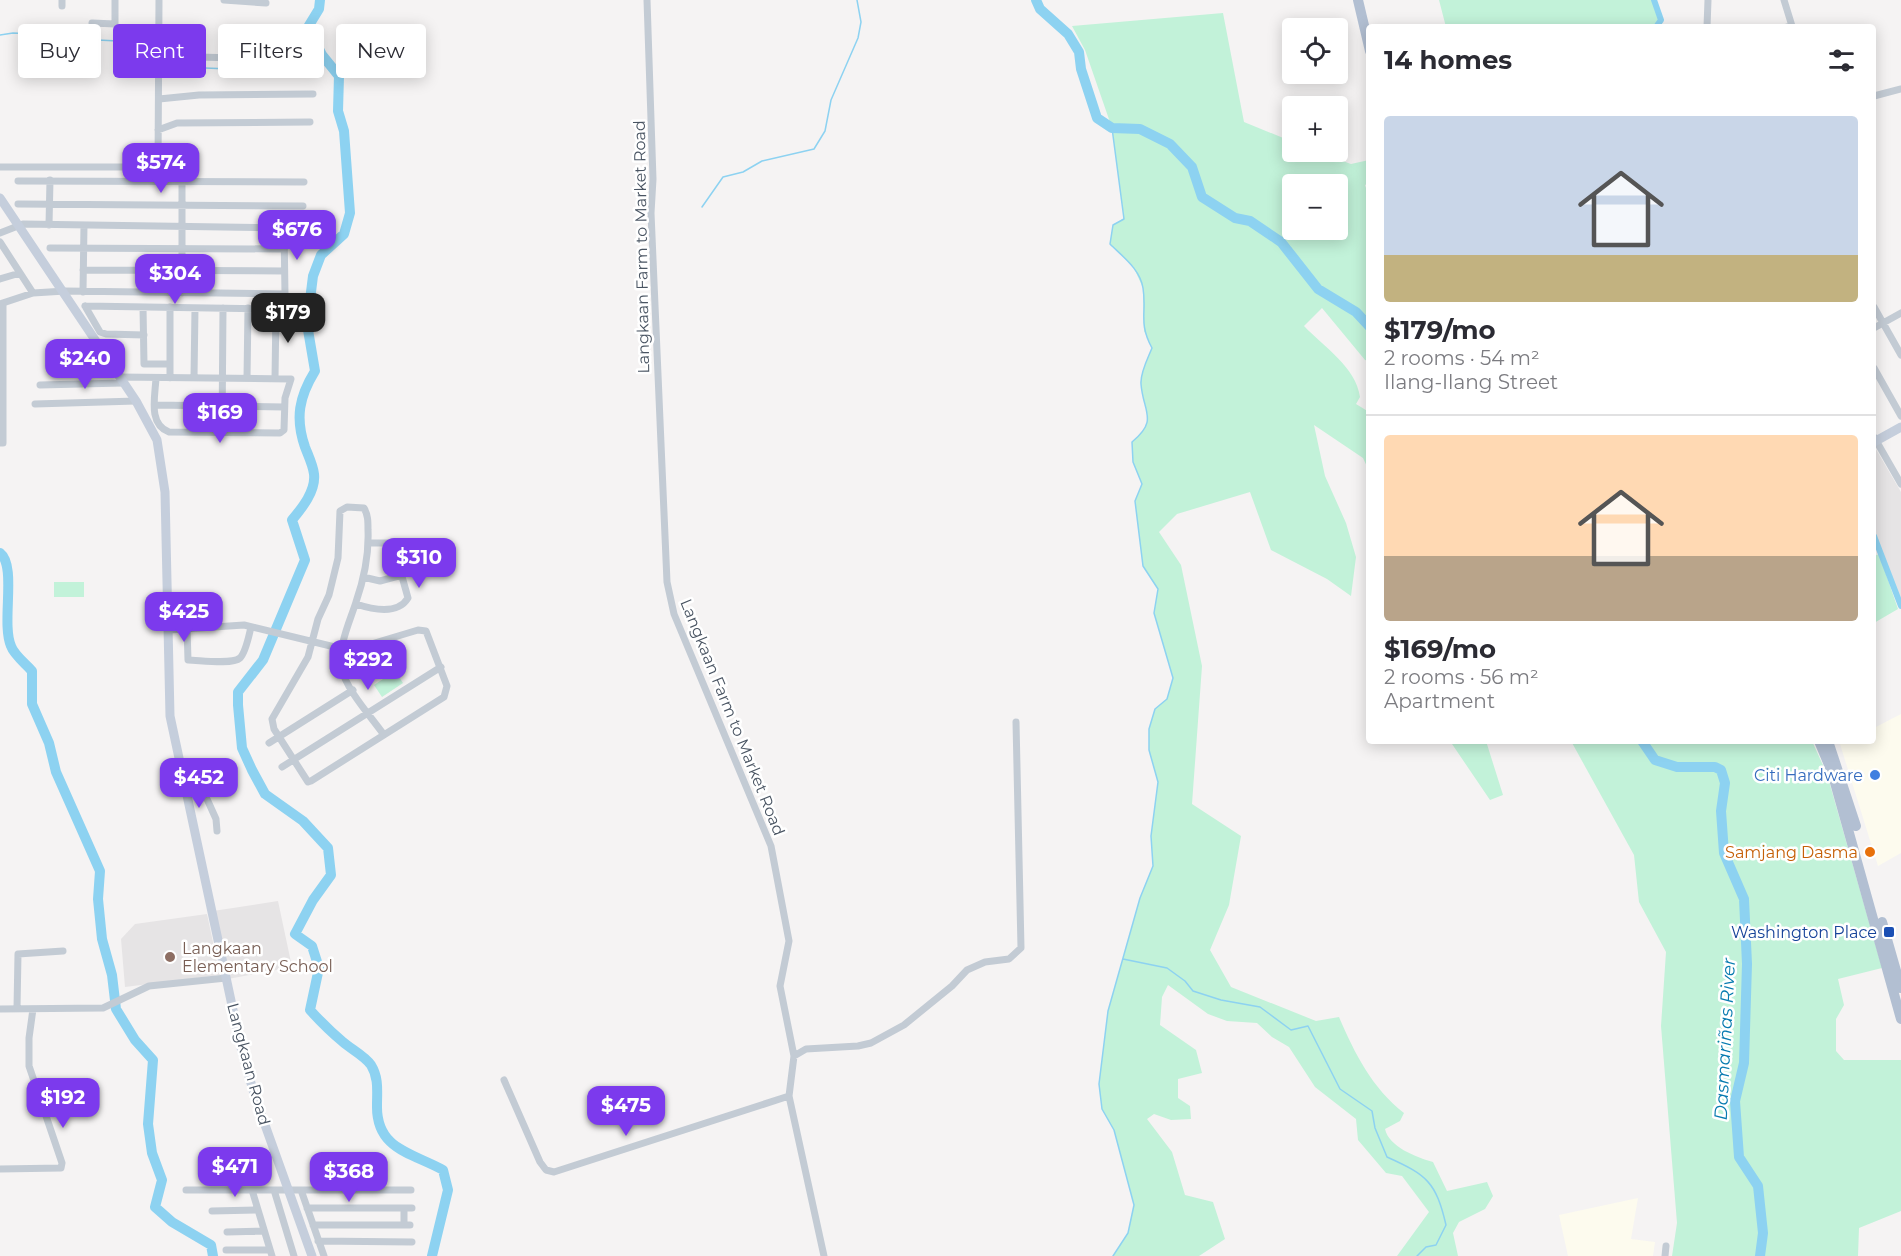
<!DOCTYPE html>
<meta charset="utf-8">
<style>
:root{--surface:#fff;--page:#f2f2f3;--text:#2b2b33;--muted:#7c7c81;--line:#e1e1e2;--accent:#7c3aed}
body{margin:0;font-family:Montserrat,sans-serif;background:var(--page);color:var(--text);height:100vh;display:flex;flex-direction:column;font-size:22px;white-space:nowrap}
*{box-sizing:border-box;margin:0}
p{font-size:20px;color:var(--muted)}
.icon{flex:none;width:33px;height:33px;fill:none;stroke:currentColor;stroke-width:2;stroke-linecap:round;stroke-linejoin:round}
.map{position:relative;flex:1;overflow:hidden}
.side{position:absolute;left:1366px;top:24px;width:510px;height:720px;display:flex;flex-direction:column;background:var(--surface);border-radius:6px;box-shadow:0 3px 15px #0003}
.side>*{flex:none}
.hud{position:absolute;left:18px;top:24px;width:570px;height:54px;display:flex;gap:12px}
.buttons{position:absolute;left:1282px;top:18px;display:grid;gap:12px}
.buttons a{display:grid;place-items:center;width:66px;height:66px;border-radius:6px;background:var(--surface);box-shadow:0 3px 15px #0003;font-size:30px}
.price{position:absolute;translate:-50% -51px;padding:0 14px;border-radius:12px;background:var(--accent);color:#fff;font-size:20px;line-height:39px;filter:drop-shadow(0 2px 3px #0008)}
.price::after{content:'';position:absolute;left:50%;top:36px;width:18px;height:14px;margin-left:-9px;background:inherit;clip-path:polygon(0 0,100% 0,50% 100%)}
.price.current{background:#222;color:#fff}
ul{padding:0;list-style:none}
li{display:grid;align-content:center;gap:12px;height:318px;padding:0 18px}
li+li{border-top:2px solid var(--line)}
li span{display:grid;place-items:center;height:186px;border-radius:6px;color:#555}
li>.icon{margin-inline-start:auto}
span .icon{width:108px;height:108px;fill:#fffc;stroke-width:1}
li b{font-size:26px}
h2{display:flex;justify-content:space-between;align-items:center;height:72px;padding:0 18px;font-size:26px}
.tag{padding:0 21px;border-radius:6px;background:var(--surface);box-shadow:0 3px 15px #0003;font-size:21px;line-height:54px}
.tag.current{background:var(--accent);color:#fff}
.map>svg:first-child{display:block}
.commercial{fill:#fdfbee}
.education{fill:#e6e4e5}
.green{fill:#c2f2d9;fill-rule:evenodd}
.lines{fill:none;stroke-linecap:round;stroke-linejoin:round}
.stream{stroke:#8dd2f1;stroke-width:1.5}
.canal{stroke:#8dd2f1;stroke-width:6}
.river{stroke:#8dd2f1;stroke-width:10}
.street{stroke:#c3cbd4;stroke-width:7}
.secondary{stroke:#c5cedc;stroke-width:9}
.primary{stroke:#b2bfd2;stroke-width:10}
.shop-dot{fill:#3f7fe0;stroke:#fff;stroke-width:2}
.food-dot{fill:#e8710a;stroke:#fff;stroke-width:2}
.transit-dot{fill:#1a4fb4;stroke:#fff;stroke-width:2}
.education-dot{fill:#8d6e63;stroke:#fff;stroke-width:2}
.labels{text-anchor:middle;stroke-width:5;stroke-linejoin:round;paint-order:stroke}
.street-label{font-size:16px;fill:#495462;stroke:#fff}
.shop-label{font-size:16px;fill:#366cbe;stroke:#fff;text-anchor:end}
.food-label{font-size:16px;fill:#c56008;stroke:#fff;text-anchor:end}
.transit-label{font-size:16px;fill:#164399;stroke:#fff;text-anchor:end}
.education-label{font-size:16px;fill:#785e54;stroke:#fff;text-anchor:start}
.water-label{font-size:18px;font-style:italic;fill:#077bb0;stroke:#fff}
</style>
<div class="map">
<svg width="1901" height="1256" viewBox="0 0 1901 1256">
<rect width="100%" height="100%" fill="#f5f3f3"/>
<!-- commercial -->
<path class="commercial" d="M1901,714V853L1878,866L1840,744L1847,741H1874V728Z
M1638,1198L1631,1239L1655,1242L1653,1256H1568L1559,1215Z"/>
<!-- education -->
<path class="education" d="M1874,446L1901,492V599L1874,532Z
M278,901L292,967L228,979L213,911Z
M207,914L220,975L125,987L121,939L135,924Z"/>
<!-- green -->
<path class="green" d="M1439,0H1654L1661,20L1656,27H1446Z
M1223,13L1244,122L1293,142V152H1318L1351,164L1369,160V183L1365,185L1370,200L1369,361L1365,360L1322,308L1304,326C1324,347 1356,367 1360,397L1356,404L1369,412L1370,473L1363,458L1314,425L1325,476L1346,523L1356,557L1351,596L1327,579L1271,550L1250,492L1177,514L1159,532L1181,565L1202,666L1192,804L1241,836L1229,905L1210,950L1231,987L1316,1021L1339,1017C1355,1054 1372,1088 1404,1113L1400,1121L1385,1129C1389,1147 1416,1157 1433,1162L1447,1191L1487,1182L1493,1196L1485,1209L1459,1222L1453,1233L1458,1256H1397L1429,1212L1402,1176L1386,1173L1358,1140L1356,1119L1315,1087L1289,1047L1272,1037L1257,1023L1227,1021L1208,1014L1168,985L1162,997L1160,1025L1196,1050L1202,1073L1178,1079V1098L1190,1106L1191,1119L1171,1120L1154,1114L1147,1119L1172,1152L1185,1195L1213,1202L1225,1239L1199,1256H1113L1128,1233L1134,1205L1114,1130L1102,1109L1099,1084L1108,1011L1140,898L1153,866L1151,836L1158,782L1149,750V729L1155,709L1167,699L1173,678L1154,613L1158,589L1143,566L1135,501L1142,484L1133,462L1132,442C1159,420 1143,412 1141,383C1140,373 1149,358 1152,347L1144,331L1143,288L1133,266L1110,244L1113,225L1124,218L1112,128L1085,50L1072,26ZM1293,184H1338V230H1293Z
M1879,554L1898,609L1874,623V556Z
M54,582H84V597H54Z
M395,671L403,683L382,697L374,685Z
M1450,741H1486L1503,795L1490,800Z
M1571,741H1812L1827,774L1882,968L1838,979L1844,1005L1836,1019V1051L1844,1060H1901V1211L1859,1228L1858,1256H1672L1677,1223L1661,1026L1666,952L1639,902L1634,855Z"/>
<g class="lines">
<!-- stream -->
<path class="stream" d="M0,35L13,33L58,35L77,39L118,41L157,57
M161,59L179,67L305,72L312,64L316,44
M1112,128L1124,219L1113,225L1110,244C1123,257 1140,269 1143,288C1147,313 1138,322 1152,348C1148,358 1140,373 1141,384C1143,412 1159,420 1132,442L1133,462L1142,484L1135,501L1143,566L1158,589L1154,613L1173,678L1167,699L1155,709L1149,729V750L1158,782L1151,836L1153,866L1140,898L1108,1011L1099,1084L1102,1109L1114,1130L1134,1205L1128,1233L1113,1256
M702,207L723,177L743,172L762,161L814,149L825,131L831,100L858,38L861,22L857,0
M1123,959L1167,968L1185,981L1193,991L1221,1000L1260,1007L1291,1030L1308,1026L1340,1089L1372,1111L1375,1128L1387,1157C1427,1175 1436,1182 1446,1225L1436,1245L1426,1247L1417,1256"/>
<!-- canal -->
<path class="canal" d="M1654,0L1661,20L1656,27
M1874,536L1901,606"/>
<!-- river -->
<path class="river" d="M320,0L319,9L308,27L322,55L339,76L338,111L344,131L350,213L344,234L321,255L313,276L307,324L315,371C299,397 295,418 305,447C308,455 313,465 314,474C316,491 302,508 292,520L305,560L263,660L238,692V705L242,748L252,770L265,794L303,821L328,848L331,875L313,900L295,934L312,946L319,968L310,1010C320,1021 331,1032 343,1042C351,1049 365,1056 371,1065C379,1078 377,1091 377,1105C376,1150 413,1153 443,1170L448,1190L432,1256
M1036,0L1040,9L1068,34L1079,52L1081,69L1097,118L1112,128L1140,129L1170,144L1192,167L1202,197L1235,218L1250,221L1281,242L1318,289L1356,312L1370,327
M0,553C17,566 1,623 11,646C14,655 26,664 32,671V704L49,743L56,772L100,871L98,899L102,939L112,975L116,1009L135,1040L153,1060L148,1124L152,1153L162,1180L155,1207L172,1222L211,1245L213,1256
M1642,741L1655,760L1677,767H1715L1721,770L1725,783L1721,811L1724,853L1744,899L1747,964L1744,1063L1735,1101L1739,1157L1758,1186L1763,1233L1760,1256"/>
<!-- street -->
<path class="street" d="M224,0L266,3
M647,0L653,179L651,213L667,582L674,614L771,846L789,941L780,986L794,1056L789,1096L824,1256
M1784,0L1792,26L1787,27
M62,6V0
M92,23L115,24V0
M1707,27L1708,0
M159,56L276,59
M1874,96L1901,89
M159,99L199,95L313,94
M158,130L177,123L310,122
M0,167H158L159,0
M18,181L304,182
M18,204L303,206
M49,225L50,180
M0,233L23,224L291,228
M0,242L33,293
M50,248L284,249
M83,270L284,271
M0,279L20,273
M83,292L84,225
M182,293V181
M0,304L33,293L65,291L285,294L284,228
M85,306L276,309L275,379
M85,306L100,332L106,334L144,335
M143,307L144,364H170
M1874,307L1901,355
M1874,328L1901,313
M1874,368L1901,416
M119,377L291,379L285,398L284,430L280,433L169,432C148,424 155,397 156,378
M170,378V307
M194,378L195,308
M247,378L248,308
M40,385L123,383
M35,404L136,401
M155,405L284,407
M222,432L223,308
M1874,437L1901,484
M0,443H3V303
M363,577L380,581L402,575
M356,604C371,609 397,616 408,598L394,548L388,543H368
M169,623L184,624L187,627
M187,627L188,660C199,660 232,665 240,658C246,652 249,635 251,627
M169,630L244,625L343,649L358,648L418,630L426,631L447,686L444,697L311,781L308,782L274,729L272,719L308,657L318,619L329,595L338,558L340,511L347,507L364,508C368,515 368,521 368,530C369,554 364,579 356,602C349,624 338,645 342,669C345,688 372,718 384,735
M269,743L353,690
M282,767L441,667
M183,788L207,799L216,819L217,831
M17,1008L18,954L63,951
M0,1009L103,1008L149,986L226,978
M794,1056L806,1049L858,1046L871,1043L904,1025L952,986L967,970L985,962L1009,959L1021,948L1016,722
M504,1080L540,1162L546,1170L554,1172L789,1096
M0,1169L61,1168L62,1163L29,1066V1038L33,1009
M186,1190H411
M252,1190L272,1256
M274,1190L294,1256
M301,1190L324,1256
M307,1208H412
M404,1208V1225
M212,1211L258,1210
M313,1225H410
M227,1232L264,1231
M318,1241L412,1242
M226,1250H270
M1665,1256L1666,1246"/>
<!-- secondary -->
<path class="secondary" d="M0,198L136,401L157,440L165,492L170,716L242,1052L255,1097L312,1256
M1874,442L1901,427"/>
<!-- primary -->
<path class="primary" d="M1358,0L1370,51
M1819,741L1832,772L1901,1019
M1828,741L1856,826
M1882,922L1901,988"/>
</g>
<!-- markers -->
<circle class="shop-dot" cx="1875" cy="775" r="6"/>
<circle class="food-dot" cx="1870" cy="852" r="6"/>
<rect class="transit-dot" x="1883" y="926" width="12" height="12" rx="3"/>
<circle class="education-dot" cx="170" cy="957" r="6"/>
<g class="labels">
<!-- street labels -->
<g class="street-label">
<text transform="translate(641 247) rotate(-91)" y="6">Langkaan Farm to Market Road</text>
<text transform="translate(733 717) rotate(68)" y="6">Langkaan Farm to Market Road</text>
<text transform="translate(249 1064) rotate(75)" y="6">Langkaan Road</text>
</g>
<!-- shop labels -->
<g class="shop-label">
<text x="1863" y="781">Citi Hardware</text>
</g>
<!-- food labels -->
<g class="food-label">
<text x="1858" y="858">Samjang Dasma</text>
</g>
<!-- transit labels -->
<g class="transit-label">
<text x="1877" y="938">Washington Place</text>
</g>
<!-- education labels -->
<g class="education-label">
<text x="182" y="954">Langkaan<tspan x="182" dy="18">Elementary School</tspan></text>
</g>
<!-- water labels -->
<g class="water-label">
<text transform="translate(1725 1039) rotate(-87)" y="6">Dasmariñas River</text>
</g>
</g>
</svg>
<div class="buttons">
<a><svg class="icon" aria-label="locate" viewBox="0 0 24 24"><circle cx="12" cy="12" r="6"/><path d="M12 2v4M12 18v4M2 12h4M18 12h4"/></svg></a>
<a>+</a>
<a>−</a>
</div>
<b class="price" style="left:161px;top:194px">$574</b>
<b class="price" style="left:297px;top:261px">$676</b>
<b class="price" style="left:175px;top:305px">$304</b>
<b class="price current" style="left:288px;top:344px">$179</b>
<b class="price" style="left:85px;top:390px">$240</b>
<b class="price" style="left:220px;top:444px">$169</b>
<b class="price" style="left:419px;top:589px">$310</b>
<b class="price" style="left:184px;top:643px">$425</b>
<b class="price" style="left:368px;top:691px">$292</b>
<b class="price" style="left:199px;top:809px">$452</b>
<b class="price" style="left:63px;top:1129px">$192</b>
<b class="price" style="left:626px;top:1137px">$475</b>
<b class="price" style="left:235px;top:1198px">$471</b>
<b class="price" style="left:349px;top:1203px">$368</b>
<div class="hud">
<a class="tag">Buy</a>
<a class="tag current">Rent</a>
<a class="tag">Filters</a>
<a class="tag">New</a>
</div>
<section class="side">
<h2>14 homes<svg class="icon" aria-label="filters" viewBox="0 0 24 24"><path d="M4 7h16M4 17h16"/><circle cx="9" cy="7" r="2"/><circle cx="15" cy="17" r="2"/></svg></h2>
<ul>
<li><span style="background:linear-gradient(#c9d6e8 75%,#c2b280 0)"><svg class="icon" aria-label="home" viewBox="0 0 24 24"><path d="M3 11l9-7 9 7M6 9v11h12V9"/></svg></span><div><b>$179/mo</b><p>2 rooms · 54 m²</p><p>Ilang-Ilang Street</p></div></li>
<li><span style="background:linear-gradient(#ffd9b3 65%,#b9a48a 0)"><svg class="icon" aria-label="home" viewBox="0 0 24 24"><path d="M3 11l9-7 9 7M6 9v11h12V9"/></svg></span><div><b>$169/mo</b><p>2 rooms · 56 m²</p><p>Apartment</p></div></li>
</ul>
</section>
</div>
